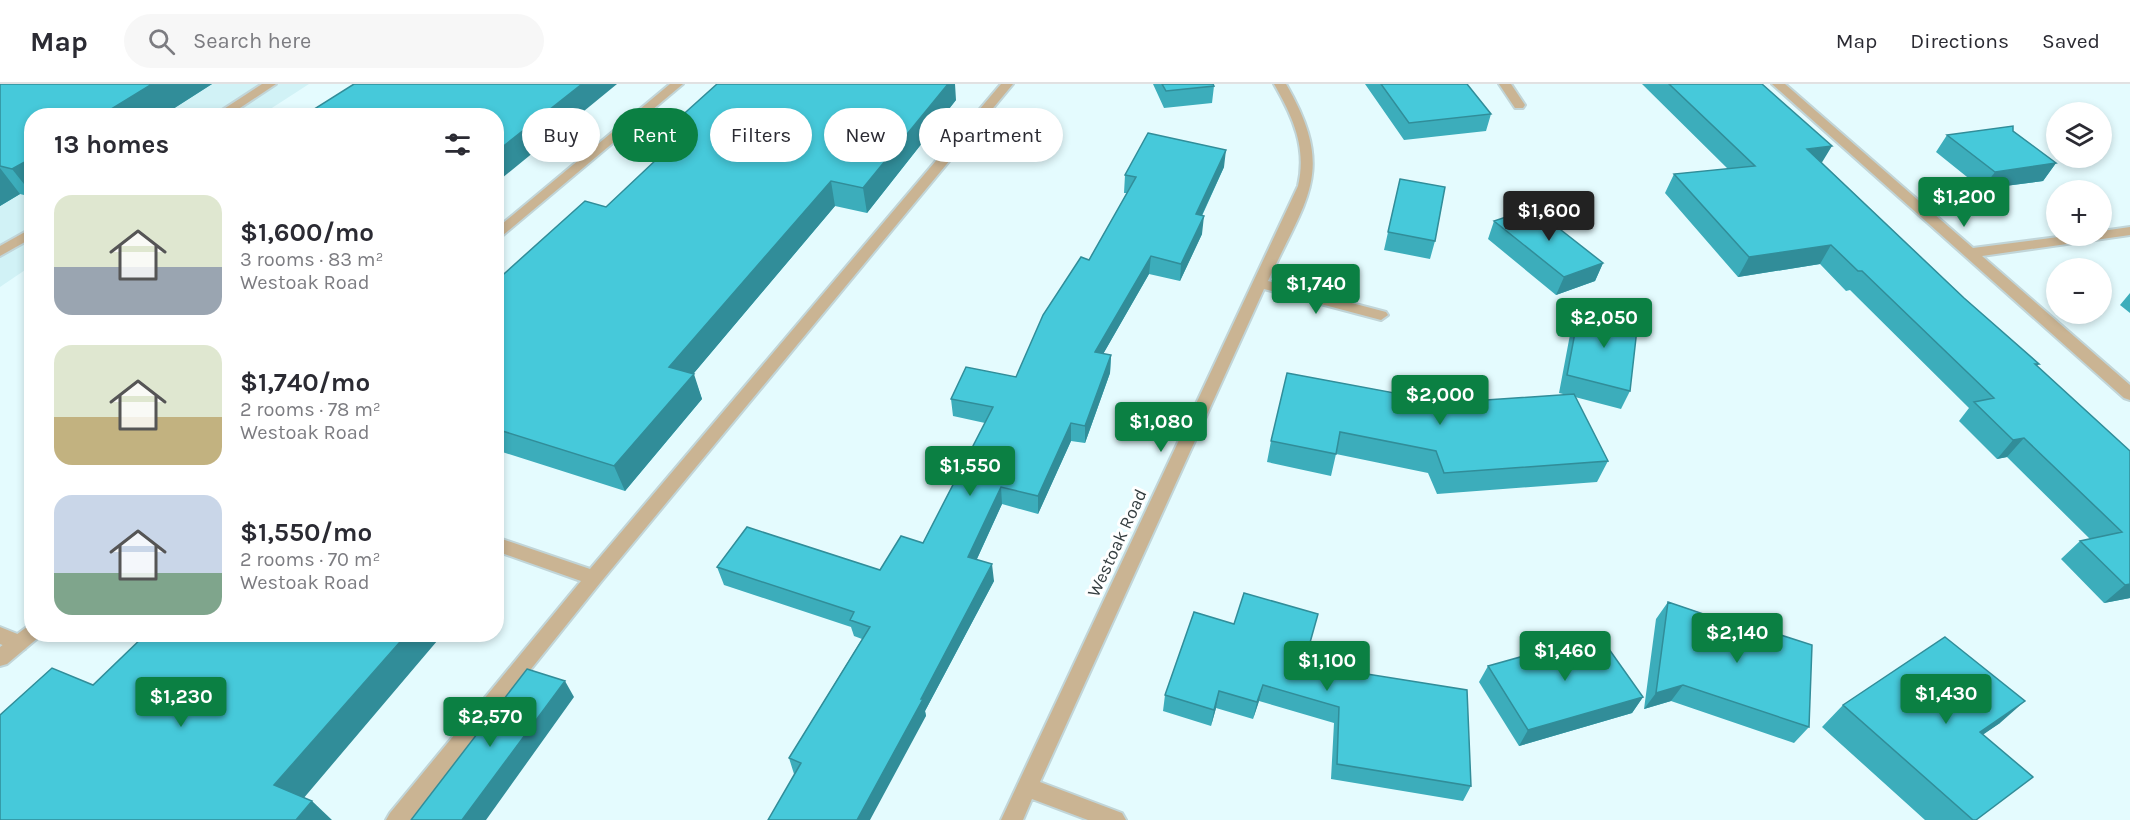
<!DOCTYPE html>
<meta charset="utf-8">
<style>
:root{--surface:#fff;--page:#f7f7f7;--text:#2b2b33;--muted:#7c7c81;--line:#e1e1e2;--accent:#0b8043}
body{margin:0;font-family:Karla,sans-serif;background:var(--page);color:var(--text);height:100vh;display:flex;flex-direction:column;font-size:22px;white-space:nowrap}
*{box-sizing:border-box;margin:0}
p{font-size:20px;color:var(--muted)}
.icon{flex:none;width:33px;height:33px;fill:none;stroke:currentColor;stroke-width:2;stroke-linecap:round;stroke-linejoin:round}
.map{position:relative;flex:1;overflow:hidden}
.side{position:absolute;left:24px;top:24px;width:480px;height:534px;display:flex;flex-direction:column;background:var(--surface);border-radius:24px;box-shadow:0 3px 9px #0003}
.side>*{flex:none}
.top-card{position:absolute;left:522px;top:24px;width:570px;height:54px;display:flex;gap:12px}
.fabs{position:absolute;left:2046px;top:18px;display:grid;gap:12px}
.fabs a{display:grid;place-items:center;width:66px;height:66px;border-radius:50%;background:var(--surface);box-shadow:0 3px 9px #0003;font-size:30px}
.price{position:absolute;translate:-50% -51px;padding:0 14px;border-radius:6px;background:var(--accent);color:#fff;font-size:20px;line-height:39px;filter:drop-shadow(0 2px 3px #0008)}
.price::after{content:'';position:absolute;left:50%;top:36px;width:18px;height:14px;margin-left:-9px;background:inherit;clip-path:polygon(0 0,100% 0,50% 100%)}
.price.selected{background:#222;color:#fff}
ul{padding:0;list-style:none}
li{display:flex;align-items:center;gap:18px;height:150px;padding:0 30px}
li span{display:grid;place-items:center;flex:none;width:168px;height:120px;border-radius:18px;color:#555}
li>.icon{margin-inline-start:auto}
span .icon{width:72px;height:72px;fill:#fffc;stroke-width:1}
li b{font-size:26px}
h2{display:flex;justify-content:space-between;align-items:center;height:72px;padding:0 30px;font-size:26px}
.tag{padding:0 21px;border-radius:27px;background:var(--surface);box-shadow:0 3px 9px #0003;font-size:21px;line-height:54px}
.tag.selected{background:var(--accent);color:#fff}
header{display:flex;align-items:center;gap:36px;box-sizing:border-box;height:84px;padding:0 30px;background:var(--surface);border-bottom:2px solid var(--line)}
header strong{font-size:28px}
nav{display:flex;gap:33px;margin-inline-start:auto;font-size:21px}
.search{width:420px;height:54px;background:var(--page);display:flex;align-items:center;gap:15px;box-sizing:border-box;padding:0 21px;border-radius:33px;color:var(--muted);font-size:22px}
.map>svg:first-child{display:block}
.built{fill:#d1f2f6}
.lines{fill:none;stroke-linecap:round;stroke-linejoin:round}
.service-casing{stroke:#c1d5d8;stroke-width:4}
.minor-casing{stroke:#c1d5d8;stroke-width:4}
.service{fill:#cab493;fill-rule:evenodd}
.minor{fill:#cab493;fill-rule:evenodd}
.wall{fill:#3cadbb}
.shaded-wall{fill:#318d99}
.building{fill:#46c9da;stroke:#318d99;stroke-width:1.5}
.labels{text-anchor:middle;stroke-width:6;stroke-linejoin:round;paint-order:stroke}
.street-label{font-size:18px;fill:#353e40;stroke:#fff}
</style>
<header>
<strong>Map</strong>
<div class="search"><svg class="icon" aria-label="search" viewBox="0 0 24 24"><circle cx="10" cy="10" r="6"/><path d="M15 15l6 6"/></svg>Search here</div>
<nav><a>Map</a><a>Directions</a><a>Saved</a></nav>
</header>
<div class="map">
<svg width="2130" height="736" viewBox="0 0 2130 736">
<rect width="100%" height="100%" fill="#e4fbfe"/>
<!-- built -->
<path class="built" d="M0,0H309L261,31L32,32L31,182L0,203Z"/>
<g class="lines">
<!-- service casing -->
<g class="service-casing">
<path id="service" d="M262,0H276L228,32H213Z
M1001,0H1013L600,499L410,736H386L390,729L581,497L496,467V453L590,485Z
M1499,0H1511L1525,21L1523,24H1515Z
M32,144V154L0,172V162Z
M0,543L25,553L27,559L25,565L18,567L0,560Z"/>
</g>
<!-- minor casing -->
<g class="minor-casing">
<path id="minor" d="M670,0H683L496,157V145Z
M1274,0H1286C1337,88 1306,114 1268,197L1386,228L1388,231L1381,236L1264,205L1040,698L1122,729L1126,736H1088L1032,715L1023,736H1001L1298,102C1307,64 1293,33 1274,0Z
M1772,0H1785L1973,164L2066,152H2102V147L2130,143V151L1982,172L2130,301V316L2124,314Z
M32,539V550H40L39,553L7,580L0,582V563Z"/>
</g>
<!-- service -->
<use href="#service" class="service"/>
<!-- minor -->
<use href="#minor" class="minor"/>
</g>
<!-- wall -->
<path class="wall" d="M0,0H212L162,32H32V113L20,110L0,122Z
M1153,0H1213L1214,2L1212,19L1164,24Z
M1365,0H1467L1491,30L1486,47L1404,56Z
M1642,0H1762L1822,79L1964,214L2039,280L2037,282L2130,367V514L2104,519L2061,475L2080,457L2090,455L2007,373L1997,375L1959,337L1969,324L1850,206L1846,207L1820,180L1738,193L1665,109L1674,90L1728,85Z
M956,16L867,129L835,122L693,290L702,315L625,407L496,366V197L606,123L662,70L657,54Z
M311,27L496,32H313Z
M2013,47L2056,79L2043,97L1982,105L1936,68L1947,51Z
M1224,83L1202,132V150L1180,197L1149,190L1103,270L1111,271L1110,289L1085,359L1071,357L1038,430L1002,420L977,475L994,497L925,627L926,632L794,690L789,674L862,555L854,552L851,543L724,501L717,483L880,486L923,459L985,339L953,332L951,315L1016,293L1089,176L1127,109H1124L1125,91Z
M1400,95L1435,157L1430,175L1384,166Z
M1494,137L1603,179L1595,197L1556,211L1488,155Z
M2130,209V229L2120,221Z
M1580,222L1630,307L1621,325L1575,313L1608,377L1597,398L1437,410L1428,389L1336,370L1331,392L1267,378L1271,357L1398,322L1567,311L1559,309L1572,240Z
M1668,518L1713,533L1715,530L1809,643L1794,659L1671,617L1644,625L1656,535Z
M1304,580L1471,702L1463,717L1331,695L1334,639L1259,617L1253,635L1216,624L1211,642L1163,627L1165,611Z
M1488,582L1643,613L1632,629L1519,662L1479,598Z
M1843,621L2000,639L1983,650L1976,736H1925L1822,643Z"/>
<!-- shaded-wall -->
<path class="shaded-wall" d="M152,0H212L162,32H100Z
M582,0H617L496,99V68Z
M948,0H955L956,16L867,129L863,104Z
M1832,62L1821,80L1807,65Z
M1226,66L1224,83L1194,148L1196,130Z
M32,74V110L12,85Z
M2056,79L2043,97L1982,105L1995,88Z
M0,84L20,110L0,122Z
M831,97L835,122L678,308L669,283Z
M1204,132L1202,150L1180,197L1181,180Z
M1831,161L1820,180L1738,193L1749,173Z
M1151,172L1149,190L1094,286L1095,268Z
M1603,179L1595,197L1556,211L1564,193Z
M1111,271L1110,289L1085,359V342Z
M694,290L702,315L625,407L614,382Z
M1071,339V357L1038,430V412Z
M2024,354L2007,373L1997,375L2013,356Z
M1001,403L1002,420L970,490L968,473Z
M992,480L994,497L925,627L926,632L870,736H857Z
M2130,500V514L2104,519L2125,501Z
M407,550H443L297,722L274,701Z
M565,597L574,613L486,736H462Z
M1263,601L1259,617L1253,635L1257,618Z
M1683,601L1671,617L1644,625L1656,609Z
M1219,607L1216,624L1211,642L1214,626Z
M1643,613L1632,629L1519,662L1528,646Z
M2025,617L2000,639L1955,670L1980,648Z
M312,717L332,736H296Z"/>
<!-- building -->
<path class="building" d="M0,0H152L100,32H32V74L12,85L0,82Z
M354,0H582L496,68V32H324L311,27Z
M717,0H948L863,104L831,97L669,283L694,290L614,382L496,345V197L585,117L606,123L675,58L657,54Z
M1162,0H1213L1214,2L1166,7Z
M1381,0H1467L1491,30L1409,39Z
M1669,0H1762L1832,62L1807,65L1964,214L2039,280H2035L2130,367V500L2125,501L2080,457L2122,448L2024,354L2013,356L1974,318L1994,314L1862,187H1858L1831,161L1749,173L1674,90L1755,82Z
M2013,42V47L2056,79L1995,88L1947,51Z
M1148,49L1226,66L1196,130L1204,132L1181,180L1151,172L1095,268L1111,271L1085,342L1071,339L1038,412L1001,403L968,473L992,480L921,615H923L857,736H768L801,679L789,674L870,543L850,536L854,528L717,483L747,443L880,486L901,452L923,459L993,323L951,315L966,283L1016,293L1043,231L1081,173L1089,176L1136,93L1125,91Z
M1400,95L1445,103L1435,157L1388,148Z
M1533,124L1603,179L1564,193L1494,137Z
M1580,222L1638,236L1630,307L1567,291Z
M1287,289L1400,310L1398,322L1574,310L1608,377L1444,389L1436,367L1340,348L1336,370L1271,357Z
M1244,509L1318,530L1304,580L1467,606L1471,702L1337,680L1339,623L1263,601L1257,618L1219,607L1214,626L1165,611L1194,528L1234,540Z
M1668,518L1715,534V530L1812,561L1809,643L1683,601L1656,609Z
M146,550H407L274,701L312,717L296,736H0V631L52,584L93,601Z
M1599,551L1643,613L1528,646L1488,582Z
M1945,553L2025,617L1980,648L2033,693L1976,736H1973L1843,621Z
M527,585L565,597L462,736H411Z"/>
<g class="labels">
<!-- street labels -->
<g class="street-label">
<text transform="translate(1117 459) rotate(-65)" y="6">Westoak Road</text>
</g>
</g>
</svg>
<div class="fabs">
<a><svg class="icon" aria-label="layers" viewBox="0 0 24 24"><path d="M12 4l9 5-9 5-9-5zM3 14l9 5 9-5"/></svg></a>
<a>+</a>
<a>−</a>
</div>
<b class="price" style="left:1964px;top:144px">$1,200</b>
<b class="price selected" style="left:1549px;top:158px">$1,600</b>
<b class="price" style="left:1316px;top:231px">$1,740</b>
<b class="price" style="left:1604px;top:265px">$2,050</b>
<b class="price" style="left:1440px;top:342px">$2,000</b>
<b class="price" style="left:1161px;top:369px">$1,080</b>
<b class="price" style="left:970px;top:413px">$1,550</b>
<b class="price" style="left:1737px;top:580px">$2,140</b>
<b class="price" style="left:1565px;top:598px">$1,460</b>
<b class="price" style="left:1327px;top:608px">$1,100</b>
<b class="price" style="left:1946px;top:641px">$1,430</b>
<b class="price" style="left:181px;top:644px">$1,230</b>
<b class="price" style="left:490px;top:664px">$2,570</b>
<div class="top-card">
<a class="tag">Buy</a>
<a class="tag selected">Rent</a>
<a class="tag">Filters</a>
<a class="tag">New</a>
<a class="tag">Apartment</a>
</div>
<section class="side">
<h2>13 homes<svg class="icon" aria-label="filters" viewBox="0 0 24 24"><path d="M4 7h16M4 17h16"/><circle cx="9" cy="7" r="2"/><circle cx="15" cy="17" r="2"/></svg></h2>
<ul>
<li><span style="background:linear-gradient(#dfe7d0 60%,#9aa5b1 0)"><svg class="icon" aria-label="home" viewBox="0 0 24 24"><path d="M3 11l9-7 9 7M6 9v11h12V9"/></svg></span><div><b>$1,600/mo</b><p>3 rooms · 83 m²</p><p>Westoak Road</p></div></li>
<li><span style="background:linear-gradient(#dfe7d0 60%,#c2b280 0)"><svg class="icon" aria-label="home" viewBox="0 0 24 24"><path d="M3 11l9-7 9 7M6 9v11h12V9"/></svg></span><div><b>$1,740/mo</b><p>2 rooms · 78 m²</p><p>Westoak Road</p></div></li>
<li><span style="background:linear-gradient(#c9d6e8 65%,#7fa58c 0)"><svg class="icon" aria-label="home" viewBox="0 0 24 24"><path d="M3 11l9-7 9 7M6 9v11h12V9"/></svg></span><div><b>$1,550/mo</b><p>2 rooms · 70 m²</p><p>Westoak Road</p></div></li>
</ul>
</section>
</div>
